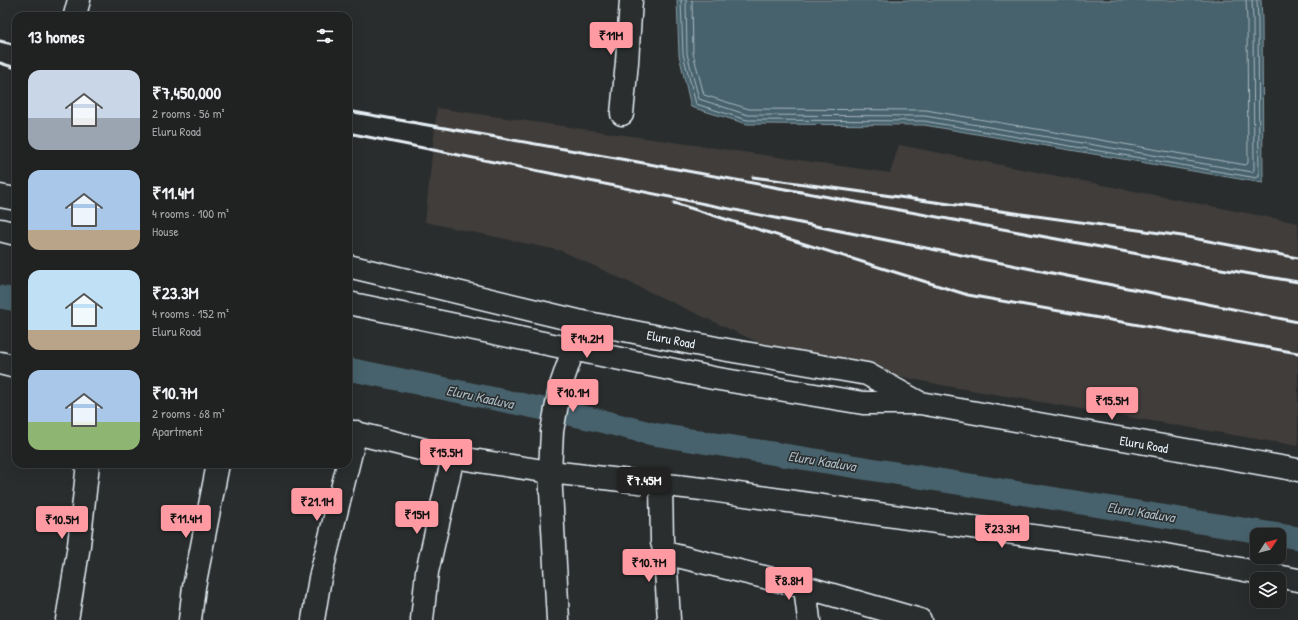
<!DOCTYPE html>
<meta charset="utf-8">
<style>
:root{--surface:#202222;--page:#2d2f2f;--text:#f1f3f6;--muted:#a2a4a5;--line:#3d3f40;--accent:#ff9aa2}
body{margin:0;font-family:"Patrick Hand",sans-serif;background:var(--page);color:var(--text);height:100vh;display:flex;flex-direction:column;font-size:15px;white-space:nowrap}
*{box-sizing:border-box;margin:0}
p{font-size:13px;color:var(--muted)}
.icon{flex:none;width:22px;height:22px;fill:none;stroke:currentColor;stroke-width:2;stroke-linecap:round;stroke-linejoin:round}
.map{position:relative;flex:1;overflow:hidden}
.drawer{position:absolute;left:12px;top:12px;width:340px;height:456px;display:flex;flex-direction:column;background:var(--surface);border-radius:12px;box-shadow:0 4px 16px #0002,0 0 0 1px var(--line)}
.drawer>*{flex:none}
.needle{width:26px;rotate:54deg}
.tools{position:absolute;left:1250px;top:528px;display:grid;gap:8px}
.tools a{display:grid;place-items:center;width:36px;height:36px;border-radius:8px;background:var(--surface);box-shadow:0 4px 16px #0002,0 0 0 1px var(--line);font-size:20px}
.price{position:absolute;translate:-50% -34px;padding:0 9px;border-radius:4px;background:var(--accent);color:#111;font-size:13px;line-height:26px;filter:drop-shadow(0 1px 2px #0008)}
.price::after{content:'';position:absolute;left:50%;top:24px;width:12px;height:9px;margin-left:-6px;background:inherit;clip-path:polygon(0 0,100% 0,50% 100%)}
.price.current{background:#222;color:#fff}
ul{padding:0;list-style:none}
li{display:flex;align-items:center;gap:12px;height:100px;padding:0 16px}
li span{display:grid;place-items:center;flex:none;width:112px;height:80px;border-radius:12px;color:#555}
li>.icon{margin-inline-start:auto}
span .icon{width:48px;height:48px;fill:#fffc;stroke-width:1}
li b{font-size:17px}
h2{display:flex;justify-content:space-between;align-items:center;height:48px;padding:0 16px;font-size:17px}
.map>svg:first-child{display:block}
.built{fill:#3f3e3a}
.water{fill:#47626c;stroke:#879ba4}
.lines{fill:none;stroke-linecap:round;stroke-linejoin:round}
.shore{stroke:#a8b8c0;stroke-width:1}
.canal{stroke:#47626c;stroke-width:23}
.minor-casing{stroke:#e8f1f8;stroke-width:25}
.major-casing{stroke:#e8f1f8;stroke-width:25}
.minor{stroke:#2a2d2e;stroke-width:22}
.major{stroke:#2a2d2e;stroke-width:22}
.rail{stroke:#e8f1f8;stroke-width:3}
.labels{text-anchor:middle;stroke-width:3;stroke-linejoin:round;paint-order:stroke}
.street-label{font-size:13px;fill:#e8f1f8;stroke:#2a2d2e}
.water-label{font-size:14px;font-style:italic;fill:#a8b8c0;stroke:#2a2d2e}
</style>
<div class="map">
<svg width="1298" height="620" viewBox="0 0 1298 620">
<rect width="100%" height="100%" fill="#2a2d2e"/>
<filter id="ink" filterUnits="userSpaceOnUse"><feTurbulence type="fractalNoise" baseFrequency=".025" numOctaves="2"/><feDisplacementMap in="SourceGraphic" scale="8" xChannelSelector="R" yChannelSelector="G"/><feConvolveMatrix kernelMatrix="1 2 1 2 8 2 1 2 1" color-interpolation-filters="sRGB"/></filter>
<g filter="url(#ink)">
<!-- built -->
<path class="built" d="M437,108L890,173L899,145L1298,223V446L941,385L772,349L562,251L425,222Z"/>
<!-- water -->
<path class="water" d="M677,0H1261L1262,20L1263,183L924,125L747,124L691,107L679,55Z"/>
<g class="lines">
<!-- shore -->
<path class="shore" d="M681,0L683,54L696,104L747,120L924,121L1257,178L1259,176L1258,20L1257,0
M686,0L687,54L699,99L748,115L925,116L1252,172L1254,170L1253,20L1252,0
M692,0L693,53L704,95L749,109L926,110L1246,165L1248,163L1247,21L1246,0"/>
<!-- canal -->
<path class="canal" d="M0,297L16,300
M348,369L593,419L653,434L1298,538"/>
<!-- minor casing -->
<g class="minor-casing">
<path id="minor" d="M75,15L79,0
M622,114L627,62L631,0
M0,363L16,367
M348,431L453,457L550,472L711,490L1160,554L1298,580
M661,484L662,542L665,553L669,620
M665,553L805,587L920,620
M805,587L809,620
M67,620L79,545L88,464
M190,620L194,587L218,464
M313,620L320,578L356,432
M422,620L427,572L453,457"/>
</g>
<!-- major casing -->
<g class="major-casing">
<path id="major" d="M0,196L16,199
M0,230L16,234
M348,266L578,321L716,348L867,374L918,402
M348,303L713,378L863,403H920L1298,470
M558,620L550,472L552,431L560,388L573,350L575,336"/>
</g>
<!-- minor -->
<use href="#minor" class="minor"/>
<!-- major -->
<use href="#major" class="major"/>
<!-- rail -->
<path class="rail" d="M0,41L16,45
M0,63L16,68
M348,111L638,162L1198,265L1298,282
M348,133L1298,322
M753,177L1182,236L1298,258
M674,203L968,295L1298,353"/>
</g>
</g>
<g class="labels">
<!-- street labels -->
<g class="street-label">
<text transform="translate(671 339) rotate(11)" y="5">Eluru Road</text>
<text transform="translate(1144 444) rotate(10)" y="5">Eluru Road</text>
</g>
<!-- water labels -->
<g class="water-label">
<text transform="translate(480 397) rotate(12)" y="5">Eluru Kaaluva</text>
<text transform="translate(822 461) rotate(9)" y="5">Eluru Kaaluva</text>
<text transform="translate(1141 512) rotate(9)" y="5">Eluru Kaaluva</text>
</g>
</g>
</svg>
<div class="tools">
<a><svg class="needle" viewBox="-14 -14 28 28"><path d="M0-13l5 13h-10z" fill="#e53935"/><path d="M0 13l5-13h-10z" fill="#a2a4a5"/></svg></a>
<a><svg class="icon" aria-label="layers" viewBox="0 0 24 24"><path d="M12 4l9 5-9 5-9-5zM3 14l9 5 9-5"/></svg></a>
</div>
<b class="price" style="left:611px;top:56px">₹11M</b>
<b class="price" style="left:587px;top:359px">₹14.2M</b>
<b class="price" style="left:573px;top:413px">₹10.1M</b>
<b class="price" style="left:1112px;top:421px">₹15.5M</b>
<b class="price" style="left:446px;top:473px">₹15.5M</b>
<b class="price current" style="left:644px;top:501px">₹7.45M</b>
<b class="price" style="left:317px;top:522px">₹21.1M</b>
<b class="price" style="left:417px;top:535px">₹15M</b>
<b class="price" style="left:186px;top:539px">₹11.4M</b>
<b class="price" style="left:62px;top:540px">₹10.5M</b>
<b class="price" style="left:1002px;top:549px">₹23.3M</b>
<b class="price" style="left:649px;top:583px">₹10.7M</b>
<b class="price" style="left:789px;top:601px">₹8.8M</b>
<section class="drawer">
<h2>13 homes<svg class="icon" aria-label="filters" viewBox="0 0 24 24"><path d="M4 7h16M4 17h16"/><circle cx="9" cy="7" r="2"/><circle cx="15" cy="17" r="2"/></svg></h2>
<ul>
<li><span style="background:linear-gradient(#c9d6e8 60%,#9aa5b1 0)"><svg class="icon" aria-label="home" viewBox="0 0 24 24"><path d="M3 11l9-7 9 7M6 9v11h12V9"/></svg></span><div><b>₹7,450,000</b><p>2 rooms · 56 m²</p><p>Eluru Road</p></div></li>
<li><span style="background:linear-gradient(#a9c7e8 75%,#b9a48a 0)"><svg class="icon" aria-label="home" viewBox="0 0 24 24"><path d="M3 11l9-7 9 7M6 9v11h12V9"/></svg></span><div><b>₹11.4M</b><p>4 rooms · 100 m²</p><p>House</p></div></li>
<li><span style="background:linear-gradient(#bfe0f5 75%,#b9a48a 0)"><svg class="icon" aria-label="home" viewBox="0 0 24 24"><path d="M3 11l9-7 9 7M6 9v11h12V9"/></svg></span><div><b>₹23.3M</b><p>4 rooms · 152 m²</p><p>Eluru Road</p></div></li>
<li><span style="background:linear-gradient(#a9c7e8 65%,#8fb573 0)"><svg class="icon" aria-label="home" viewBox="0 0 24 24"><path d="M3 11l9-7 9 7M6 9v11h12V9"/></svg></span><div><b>₹10.7M</b><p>2 rooms · 68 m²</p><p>Apartment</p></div></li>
</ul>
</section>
</div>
